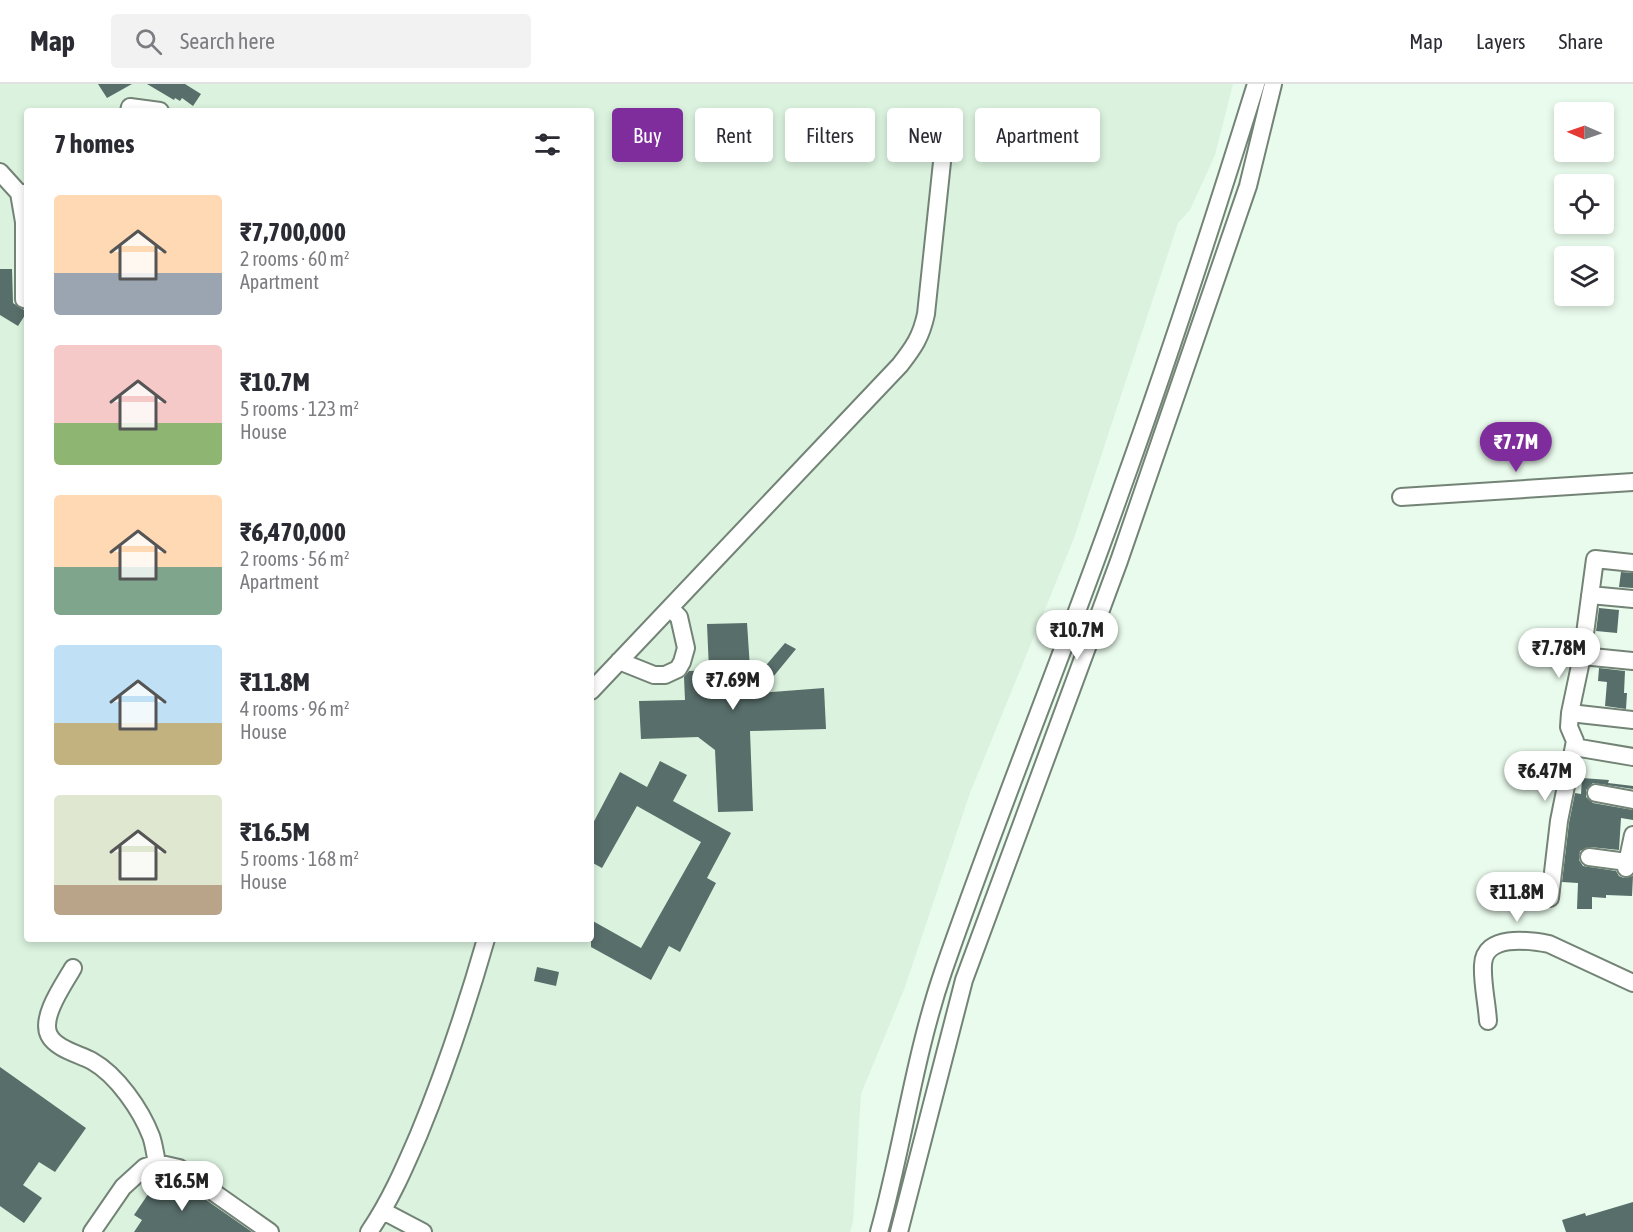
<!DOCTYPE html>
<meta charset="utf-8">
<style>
:root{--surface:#fff;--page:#f2f2f3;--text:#2b2b33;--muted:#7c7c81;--line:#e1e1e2;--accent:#7f2d9d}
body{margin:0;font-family:"Asap Condensed",sans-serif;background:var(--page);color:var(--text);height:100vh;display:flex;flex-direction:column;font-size:22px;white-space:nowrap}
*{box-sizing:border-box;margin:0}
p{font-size:20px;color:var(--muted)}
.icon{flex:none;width:33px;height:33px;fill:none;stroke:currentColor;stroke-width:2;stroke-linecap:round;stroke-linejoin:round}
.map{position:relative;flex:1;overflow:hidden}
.panel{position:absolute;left:24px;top:24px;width:570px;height:834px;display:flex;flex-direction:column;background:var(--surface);border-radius:6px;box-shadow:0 3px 9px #0003}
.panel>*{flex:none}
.guide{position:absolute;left:612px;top:24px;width:570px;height:54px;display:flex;gap:12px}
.needle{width:39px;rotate:272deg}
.fabs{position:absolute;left:1554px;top:18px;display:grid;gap:12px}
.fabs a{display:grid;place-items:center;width:60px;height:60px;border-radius:6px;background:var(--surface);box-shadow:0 3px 9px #0003;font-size:30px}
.price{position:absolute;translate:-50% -51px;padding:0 14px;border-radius:21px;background:#fff;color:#222;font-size:20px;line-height:39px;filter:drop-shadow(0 2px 3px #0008)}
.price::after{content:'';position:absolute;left:50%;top:36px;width:18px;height:14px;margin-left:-9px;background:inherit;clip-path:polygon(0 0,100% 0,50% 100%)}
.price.selected{background:var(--accent);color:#fff}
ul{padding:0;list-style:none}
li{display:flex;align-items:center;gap:18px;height:150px;padding:0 30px}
li span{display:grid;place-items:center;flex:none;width:168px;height:120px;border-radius:6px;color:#555}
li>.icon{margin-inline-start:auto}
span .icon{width:72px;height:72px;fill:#fffc;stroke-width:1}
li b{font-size:26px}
h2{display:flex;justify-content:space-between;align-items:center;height:72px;padding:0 30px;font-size:26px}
.tag{padding:0 21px;border-radius:6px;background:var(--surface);box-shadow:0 3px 9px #0003;font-size:21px;line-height:54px}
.tag.selected{background:var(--accent);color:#fff}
header{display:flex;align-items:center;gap:36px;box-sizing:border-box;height:84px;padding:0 30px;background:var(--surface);border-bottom:2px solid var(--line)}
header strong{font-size:28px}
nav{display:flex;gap:33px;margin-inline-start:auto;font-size:21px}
.search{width:420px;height:54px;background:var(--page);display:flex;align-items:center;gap:15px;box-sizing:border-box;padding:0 21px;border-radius:6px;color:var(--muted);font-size:22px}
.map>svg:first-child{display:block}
.built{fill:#daf2de;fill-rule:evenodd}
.building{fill:#586e6a}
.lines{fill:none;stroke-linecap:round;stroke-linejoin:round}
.minor-casing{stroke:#738376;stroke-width:20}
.minor{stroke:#fff;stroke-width:16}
</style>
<header>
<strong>Map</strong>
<div class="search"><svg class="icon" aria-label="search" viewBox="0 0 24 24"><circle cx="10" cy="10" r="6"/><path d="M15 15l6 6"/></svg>Search here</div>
<nav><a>Map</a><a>Layers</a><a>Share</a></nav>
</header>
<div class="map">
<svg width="1633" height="1148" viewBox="0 0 1633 1148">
<rect width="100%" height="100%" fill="#e9fbec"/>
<!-- built -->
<path class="built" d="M0,0H1233L1215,71L1190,126L1178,139L1074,454L970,709L905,903L861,1010L853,1138L850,1148H0ZM27,27H591V855H27Z"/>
<!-- building -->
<path class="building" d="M98,0H132L107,14Z
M147,0H185L201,10L193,22L182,14L180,17L175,14L174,16Z
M0,185H12L13,219L27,228L18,242L0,231Z
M1621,488L1633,489V504L1619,503Z
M1599,524L1619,526L1617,549L1596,547Z
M747,539L751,599L785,559L796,565L760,609L824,604L826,645L750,647L753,727L718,728L715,666L698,653L641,655L639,617L685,616L684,593L689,587L709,586L707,540Z
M1599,584L1625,587L1624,609H1627L1626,625L1605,622L1607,598L1598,597Z
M660,677L687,691L673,717L731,749L707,794L716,799L680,868L669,862L651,896L591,863V836L641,864L701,758L637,722L602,784L591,778V743L620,688L647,703Z
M1582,694L1609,696L1608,699L1633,702V705L1593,699L1586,706V713L1593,719L1633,726V736L1621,734L1619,766L1590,763L1580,767L1579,776L1583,782L1616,787L1619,792L1624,794L1633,792L1632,812L1606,811V814L1592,813V825H1577L1578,799L1562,798L1569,739L1575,709L1581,710Z
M537,883L559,888L556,902L534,897Z
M0,983L86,1044L55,1088L39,1078L23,1101L42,1114L24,1139L0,1122Z
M159,1094L174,1104L179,1097L252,1148H134L142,1136L134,1131Z
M1633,1118V1148H1566L1562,1136L1585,1129L1586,1132Z"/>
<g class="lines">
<!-- minor casing -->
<g class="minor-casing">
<path id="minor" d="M129,27L130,23L160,27
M0,88L19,109H27
M19,109L24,138V215L27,216
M1401,413L1633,398
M1633,479L1595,475L1582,572L1570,629L1633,636
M1590,511L1633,515
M1582,572L1633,577
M619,577L654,591H665L678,585L682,578L686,564L679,533L670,524
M591,607L900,281C914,263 921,253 926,230L942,78
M1574,663L1633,673
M1596,709L1633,716
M1589,773L1627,778
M1626,784L1633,751
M1550,814L1559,737L1575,657L1569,643L1570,629
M73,884C64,900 40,933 49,951C56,965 79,970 92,977C117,991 141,1026 151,1052C154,1060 155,1070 157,1079
M1488,937C1487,919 1482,899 1483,881C1484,850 1528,856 1549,860L1633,899
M383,1127L423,1148
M92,1148L123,1103L145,1083L157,1079L179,1084L270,1148
M369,1148C390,1117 404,1085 419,1050C445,987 467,921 486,855
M879,1148C903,1062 914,973 943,888C999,726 1065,566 1122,404C1170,271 1214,135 1256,0
M899,1148L964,896L1119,477L1248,102L1273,0"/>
</g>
<!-- minor -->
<use href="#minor" class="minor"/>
</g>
</svg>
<div class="fabs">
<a><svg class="needle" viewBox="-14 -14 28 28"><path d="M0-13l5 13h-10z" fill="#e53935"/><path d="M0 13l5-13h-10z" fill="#7c7c81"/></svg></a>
<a><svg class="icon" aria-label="locate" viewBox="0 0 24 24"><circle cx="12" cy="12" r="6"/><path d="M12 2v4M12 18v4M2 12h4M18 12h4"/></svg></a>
<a><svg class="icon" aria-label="layers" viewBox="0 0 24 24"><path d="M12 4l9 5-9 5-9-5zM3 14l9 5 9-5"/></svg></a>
</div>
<b class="price selected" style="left:1516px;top:389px">₹7.7M</b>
<b class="price" style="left:1077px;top:577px">₹10.7M</b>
<b class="price" style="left:1559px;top:595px">₹7.78M</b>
<b class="price" style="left:733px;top:627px">₹7.69M</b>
<b class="price" style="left:1545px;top:718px">₹6.47M</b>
<b class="price" style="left:1517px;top:839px">₹11.8M</b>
<b class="price" style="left:182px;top:1128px">₹16.5M</b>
<div class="guide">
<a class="tag selected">Buy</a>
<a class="tag">Rent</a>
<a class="tag">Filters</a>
<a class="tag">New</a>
<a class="tag">Apartment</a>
</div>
<section class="panel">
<h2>7 homes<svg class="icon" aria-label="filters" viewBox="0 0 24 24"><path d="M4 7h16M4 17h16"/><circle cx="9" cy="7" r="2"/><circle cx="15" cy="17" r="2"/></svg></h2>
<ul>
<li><span style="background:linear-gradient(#ffd9b3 65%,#9aa5b1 0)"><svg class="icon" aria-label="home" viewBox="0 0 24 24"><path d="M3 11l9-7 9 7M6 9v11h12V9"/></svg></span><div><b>₹7,700,000</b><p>2 rooms · 60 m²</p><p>Apartment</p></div></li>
<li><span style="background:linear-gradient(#f6c9c9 65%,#8fb573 0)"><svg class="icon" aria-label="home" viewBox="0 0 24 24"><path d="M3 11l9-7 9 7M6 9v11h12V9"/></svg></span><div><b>₹10.7M</b><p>5 rooms · 123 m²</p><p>House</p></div></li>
<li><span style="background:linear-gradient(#ffd9b3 60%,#7fa58c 0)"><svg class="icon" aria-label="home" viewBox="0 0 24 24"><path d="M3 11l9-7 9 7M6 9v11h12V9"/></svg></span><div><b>₹6,470,000</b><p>2 rooms · 56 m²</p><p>Apartment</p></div></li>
<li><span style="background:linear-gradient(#bfe0f5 65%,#c2b280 0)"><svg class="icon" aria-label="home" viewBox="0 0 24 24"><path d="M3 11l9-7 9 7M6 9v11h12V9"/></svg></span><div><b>₹11.8M</b><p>4 rooms · 96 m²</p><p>House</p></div></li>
<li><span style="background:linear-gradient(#dfe7d0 75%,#b9a48a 0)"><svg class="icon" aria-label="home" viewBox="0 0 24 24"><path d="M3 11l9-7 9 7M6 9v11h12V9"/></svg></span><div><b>₹16.5M</b><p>5 rooms · 168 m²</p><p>House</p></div></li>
</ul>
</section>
</div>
